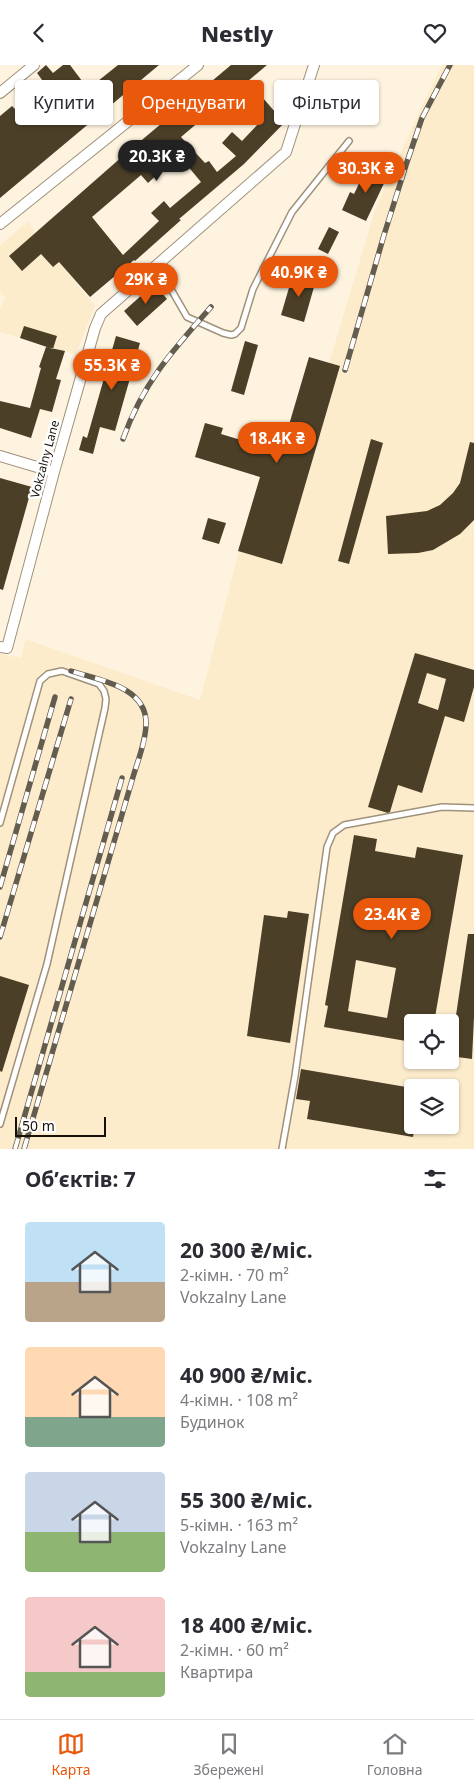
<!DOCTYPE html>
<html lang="uk">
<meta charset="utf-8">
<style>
:root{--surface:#fff;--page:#f7f7f7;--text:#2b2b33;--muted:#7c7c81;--line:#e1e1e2;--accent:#ea580c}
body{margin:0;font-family:"Noto Sans",sans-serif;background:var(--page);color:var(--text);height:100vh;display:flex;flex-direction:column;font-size:19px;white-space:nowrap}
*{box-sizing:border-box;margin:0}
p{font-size:16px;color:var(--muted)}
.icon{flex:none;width:28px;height:28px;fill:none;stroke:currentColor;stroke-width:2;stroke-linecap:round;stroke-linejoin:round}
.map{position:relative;height:1084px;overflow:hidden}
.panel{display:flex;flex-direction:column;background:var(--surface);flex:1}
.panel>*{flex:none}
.hud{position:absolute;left:15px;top:15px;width:445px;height:45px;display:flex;gap:10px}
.fabs{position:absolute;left:404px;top:949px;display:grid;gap:10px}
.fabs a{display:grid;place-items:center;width:55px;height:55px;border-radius:5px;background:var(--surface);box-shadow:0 1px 4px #0004;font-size:25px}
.scale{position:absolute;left:15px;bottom:12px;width:91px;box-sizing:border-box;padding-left:5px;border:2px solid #151108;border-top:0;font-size:14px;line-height:18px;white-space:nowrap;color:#151108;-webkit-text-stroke:4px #fff;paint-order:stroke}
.price{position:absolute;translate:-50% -42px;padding:0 11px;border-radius:18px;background:var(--accent);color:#fff;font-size:16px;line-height:32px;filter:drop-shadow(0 1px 2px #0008)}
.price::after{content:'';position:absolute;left:50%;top:30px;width:15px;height:11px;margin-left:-8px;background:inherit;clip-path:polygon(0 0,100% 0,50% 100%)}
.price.selected{background:#222;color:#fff}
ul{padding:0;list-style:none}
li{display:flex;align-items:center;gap:15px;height:125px;padding:0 25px}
li span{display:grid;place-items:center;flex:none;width:140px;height:100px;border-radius:5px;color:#555}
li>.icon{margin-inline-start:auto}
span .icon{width:60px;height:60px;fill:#fffc;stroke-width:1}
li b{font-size:21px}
h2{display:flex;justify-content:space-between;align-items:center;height:60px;padding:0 25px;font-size:21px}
.pill{padding:0 18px;border-radius:5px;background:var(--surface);box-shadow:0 1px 4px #0004;font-size:18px;line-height:45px}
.pill.selected{background:var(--accent);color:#fff}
header{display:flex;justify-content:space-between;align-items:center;height:65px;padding:0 25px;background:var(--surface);font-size:22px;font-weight:800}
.menu{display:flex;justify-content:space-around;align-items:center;height:70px;border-top:1px solid var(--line);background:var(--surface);font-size:14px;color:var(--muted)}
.menu a{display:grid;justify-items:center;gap:2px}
.menu .selected{color:var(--accent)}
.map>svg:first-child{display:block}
.built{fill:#fdeccb;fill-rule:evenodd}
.building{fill:#4b3f27;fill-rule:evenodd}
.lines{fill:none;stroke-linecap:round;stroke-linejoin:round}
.lane-casing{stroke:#9f927b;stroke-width:8}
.street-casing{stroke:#9f927b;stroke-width:12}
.path{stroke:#9d9586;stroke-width:2.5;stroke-dasharray:4 4;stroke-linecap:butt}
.lane{stroke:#fff;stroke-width:5}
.street{stroke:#fff;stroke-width:10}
.rail-casing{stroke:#635d50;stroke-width:5.5}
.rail{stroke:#fff;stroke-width:4;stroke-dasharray:11;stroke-linecap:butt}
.labels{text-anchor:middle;stroke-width:5;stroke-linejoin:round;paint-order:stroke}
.street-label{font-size:12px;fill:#151108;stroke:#fff}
</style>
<header><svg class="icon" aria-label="back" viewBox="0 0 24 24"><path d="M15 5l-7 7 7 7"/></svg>Nestly<svg class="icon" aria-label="heart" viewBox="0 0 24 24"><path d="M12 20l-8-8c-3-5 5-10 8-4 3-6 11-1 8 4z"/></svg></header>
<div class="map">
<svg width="474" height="1084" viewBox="0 0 474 1084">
<rect width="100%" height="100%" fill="#fef3df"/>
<!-- built -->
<path class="built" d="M442,0H474V1084H0V589L21,593L25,574L200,635L239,486L282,498L340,302L329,298L375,145L413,60ZM412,958H450V995H412ZM412,1022H450V1060H412Z
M29,156L35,168L95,241L76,289L0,267V244L5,232L0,227V180Z"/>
<!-- building -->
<path class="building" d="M46,0L53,8L63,0H70L88,24L118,0H159L0,133V51L12,41L15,44L45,19L37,8Z
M231,0H267L248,16L276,48L282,43L290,52L244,99L179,154L181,155L135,196L134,195L90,232L59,197L53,202L41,189L22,206L9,191L124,90ZM232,29L259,58L242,76L232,67L222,78L236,91L217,107L209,96L205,98L181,72ZM171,81L201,117L170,143L164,136L151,148L159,156L123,190L92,152L141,110L148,118L160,107L152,97Z
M368,100L388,110L366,156L342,145L350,127L354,129Z
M329,162L339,167L328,189L318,184Z
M293,209L316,215L304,257L281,250Z
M154,219L167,234L137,261L124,246Z
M24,261L57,271L53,284L20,273Z
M116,271L140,278L115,366L100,362L93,389L79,385L83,371L87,373Z
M245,276L258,280L244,330L231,326Z
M46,282L65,286L56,314L61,315L52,347L40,344L31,373L0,363V336L30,343L41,303L39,302Z
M309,292L340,301L282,499L238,486L260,412L195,392L205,358L223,363L221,369L281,387Z
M371,374L383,378L349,499L338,496Z
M470,377L474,378V455L460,469L433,485L418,488L388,489L386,451L427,446L440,440L453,428L460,418Z
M0,413L32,422L3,525L0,524Z
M208,453L226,458L219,479L202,474Z
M415,588L474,605V622L464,657L445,651L422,728L398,720L390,747L388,748L368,742ZM427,608L446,614L438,645L418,638Z
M354,770L377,774L375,786L415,793L417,782L463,790L434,958L412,955V977L324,962L328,941L325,940ZM356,895L396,903L387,953L348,946Z
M288,846L309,849L290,978L247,971L264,850L287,853Z
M468,869H474V952L472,994L450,991Z
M0,911L29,920L2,1007L0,1006Z
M301,1004L412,1023V1060H415L413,1072L307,1054L310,1036L296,1034Z"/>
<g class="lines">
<!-- lane casing -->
<g class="lane-casing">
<path id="lane" d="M153,203L168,219L187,252L223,268L231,270L235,269L241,263L253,224L292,147L349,76
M0,758L40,616L48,609L62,606L99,619L104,626L106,634L105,643L47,899L0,1059
M282,1084L295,1011L327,782L333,768L344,760L442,742L474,743"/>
</g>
<!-- street casing -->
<g class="street-casing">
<path id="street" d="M0,28L34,0
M0,159L198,0
M0,391L54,407
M0,582L7,583L54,407L95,263L101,249L286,87L314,0"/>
</g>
<!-- path -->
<path class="path" d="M187,23L194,31
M186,24L192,32"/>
<!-- lane -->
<use href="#lane" class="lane"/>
<!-- street -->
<use href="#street" class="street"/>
<!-- rail casing -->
<g class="rail-casing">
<path id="rail" d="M345,305L384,170L407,97L422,53L450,0
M123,374C143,318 172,286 211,242
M0,822L55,632
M0,872L71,634
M15,1084L122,713
M24,1084L133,712C138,695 146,676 146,659C147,621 98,615 71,606"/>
</g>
<!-- rail -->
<use href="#rail" class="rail"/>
</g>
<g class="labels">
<!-- street labels -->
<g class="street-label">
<text transform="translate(45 394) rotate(-75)" y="4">Vokzalny Lane</text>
</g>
</g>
</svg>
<div class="fabs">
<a><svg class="icon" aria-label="locate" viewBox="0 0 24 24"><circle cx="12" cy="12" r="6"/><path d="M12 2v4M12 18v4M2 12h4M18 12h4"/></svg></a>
<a><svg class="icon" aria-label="layers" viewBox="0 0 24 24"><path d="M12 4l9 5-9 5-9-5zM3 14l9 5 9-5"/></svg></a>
</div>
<div class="scale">50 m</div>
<b class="price selected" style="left:157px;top:117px">20.3K ₴</b>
<b class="price" style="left:366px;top:129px">30.3K ₴</b>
<b class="price" style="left:299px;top:233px">40.9K ₴</b>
<b class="price" style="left:146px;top:240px">29K ₴</b>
<b class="price" style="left:112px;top:326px">55.3K ₴</b>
<b class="price" style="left:277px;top:399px">18.4K ₴</b>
<b class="price" style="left:392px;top:875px">23.4K ₴</b>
<div class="hud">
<a class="pill">Купити</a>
<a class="pill selected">Орендувати</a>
<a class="pill">Фільтри</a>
</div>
</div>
<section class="panel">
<h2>Об’єктів: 7<svg class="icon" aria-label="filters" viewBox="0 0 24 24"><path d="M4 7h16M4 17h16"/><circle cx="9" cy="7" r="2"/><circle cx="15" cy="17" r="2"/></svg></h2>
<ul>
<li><span style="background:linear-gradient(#bfe0f5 60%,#b9a48a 0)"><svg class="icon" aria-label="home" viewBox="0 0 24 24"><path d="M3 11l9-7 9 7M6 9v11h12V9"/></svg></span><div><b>20 300 ₴/міс.</b><p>2-кімн. · 70 m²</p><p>Vokzalny Lane</p></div></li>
<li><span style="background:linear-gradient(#ffd9b3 70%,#7fa58c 0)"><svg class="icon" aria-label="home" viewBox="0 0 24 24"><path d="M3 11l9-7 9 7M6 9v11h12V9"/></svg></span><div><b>40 900 ₴/міс.</b><p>4-кімн. · 108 m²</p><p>Будинок</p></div></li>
<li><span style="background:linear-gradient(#c9d6e8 60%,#8fb573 0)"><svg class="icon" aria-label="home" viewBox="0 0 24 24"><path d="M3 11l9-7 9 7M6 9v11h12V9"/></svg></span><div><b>55 300 ₴/міс.</b><p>5-кімн. · 163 m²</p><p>Vokzalny Lane</p></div></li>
<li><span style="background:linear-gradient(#f6c9c9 75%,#8fb573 0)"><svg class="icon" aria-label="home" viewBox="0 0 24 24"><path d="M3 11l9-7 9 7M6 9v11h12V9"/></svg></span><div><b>18 400 ₴/міс.</b><p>2-кімн. · 60 m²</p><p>Квартира</p></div></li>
</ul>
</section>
<nav class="menu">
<a class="selected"><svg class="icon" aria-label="map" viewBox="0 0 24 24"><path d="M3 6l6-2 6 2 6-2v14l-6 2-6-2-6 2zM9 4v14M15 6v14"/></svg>Карта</a>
<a><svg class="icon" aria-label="saved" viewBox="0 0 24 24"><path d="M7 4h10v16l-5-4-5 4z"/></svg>Збережені</a>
<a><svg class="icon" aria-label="home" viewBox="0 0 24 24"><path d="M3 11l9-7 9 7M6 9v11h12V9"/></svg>Головна</a>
</nav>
